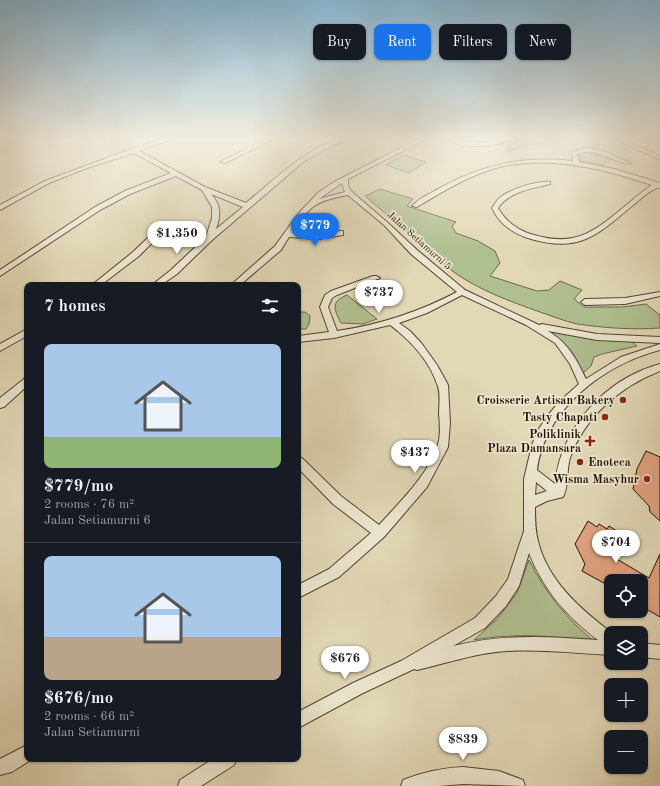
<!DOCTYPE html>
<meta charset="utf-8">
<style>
:root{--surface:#171b24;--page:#20242c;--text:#f1f3f6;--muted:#9ea1a6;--line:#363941;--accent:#1a73e8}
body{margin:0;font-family:"Old Standard TT",serif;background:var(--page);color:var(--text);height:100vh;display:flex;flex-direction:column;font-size:15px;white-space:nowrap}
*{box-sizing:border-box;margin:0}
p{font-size:13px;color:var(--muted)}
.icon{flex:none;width:22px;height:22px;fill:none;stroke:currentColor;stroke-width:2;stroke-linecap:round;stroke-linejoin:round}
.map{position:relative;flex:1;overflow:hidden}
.sheet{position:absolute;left:24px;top:282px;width:277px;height:480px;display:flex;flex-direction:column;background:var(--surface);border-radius:8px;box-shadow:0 1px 3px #0004}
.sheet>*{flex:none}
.guide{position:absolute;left:313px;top:24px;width:287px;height:36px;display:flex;gap:8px}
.controls{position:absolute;left:604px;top:574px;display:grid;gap:8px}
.controls a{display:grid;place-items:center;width:44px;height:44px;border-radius:8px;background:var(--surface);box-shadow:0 1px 3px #0004;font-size:20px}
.price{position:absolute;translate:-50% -34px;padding:0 9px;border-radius:14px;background:#fff;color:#222;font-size:13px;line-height:26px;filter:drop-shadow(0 1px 2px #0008)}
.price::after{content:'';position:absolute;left:50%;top:24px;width:12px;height:9px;margin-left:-6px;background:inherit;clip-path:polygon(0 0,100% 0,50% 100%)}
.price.active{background:var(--accent);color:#fff}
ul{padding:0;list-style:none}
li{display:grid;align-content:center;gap:8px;height:212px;padding:0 20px}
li+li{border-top:1px solid var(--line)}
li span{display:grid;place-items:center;height:124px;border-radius:8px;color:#555}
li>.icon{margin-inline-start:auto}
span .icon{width:72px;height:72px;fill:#fffc;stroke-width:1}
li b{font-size:17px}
h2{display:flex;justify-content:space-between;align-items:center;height:48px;padding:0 20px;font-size:17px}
.chip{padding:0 14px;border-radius:8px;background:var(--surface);box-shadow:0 1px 3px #0004;font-size:14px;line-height:36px}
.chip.active{background:var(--accent);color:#fff}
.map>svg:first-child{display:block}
.green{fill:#b0bf90;stroke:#69694a}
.building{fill:#e1a37f;stroke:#221304}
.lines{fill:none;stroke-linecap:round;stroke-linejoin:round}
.minor-casing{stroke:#524430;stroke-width:2}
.minor{fill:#ece6d0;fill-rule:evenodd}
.poi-dot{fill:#8f2418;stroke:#ece6d0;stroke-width:1.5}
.labels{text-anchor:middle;stroke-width:3.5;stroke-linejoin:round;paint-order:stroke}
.far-street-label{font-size:10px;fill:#221304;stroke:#ece6d0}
.poi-label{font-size:12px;font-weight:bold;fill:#221304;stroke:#ece6d0;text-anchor:end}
</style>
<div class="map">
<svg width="660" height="786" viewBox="0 0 660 786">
<rect width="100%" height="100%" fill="#e2d8b6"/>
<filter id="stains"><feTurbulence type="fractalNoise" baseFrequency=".005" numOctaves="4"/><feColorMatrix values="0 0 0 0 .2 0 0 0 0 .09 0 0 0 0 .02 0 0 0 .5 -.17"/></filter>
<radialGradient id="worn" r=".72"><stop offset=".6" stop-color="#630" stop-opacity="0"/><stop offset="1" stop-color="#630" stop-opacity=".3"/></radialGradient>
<!-- green -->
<path class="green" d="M524,138H556L508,151L510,145Z
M580,138H603L598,149L591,148Z
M586,152L611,159L603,165L581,161L578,157L579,154Z
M403,155L426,162L409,173L386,165Z
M380,189L413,199L407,206L456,222L452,226L456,233L478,241L495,251L500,263L490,276L537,291L549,290L560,281L582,290L574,299L584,307H622L646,304L660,315V328C633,330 604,328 577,324C564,321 552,316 540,312C509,301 478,290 451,270L365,196Z
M347,295L377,319L363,324L341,323C334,309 330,302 347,295Z
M298,312H305L310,316L309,324L306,329H298Z
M547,330L585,338L630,340L637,346L602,354L594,357L591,366L581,375Z
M529,560C545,593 568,620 596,643C555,635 515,633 474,640L497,619L517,593Z"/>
<!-- building -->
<path class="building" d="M646,451L660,457V521L650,512L649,506L633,489L637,469Z
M588,521L597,527L599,524L607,529L609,526L626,537L615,558L649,578L660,554V617L641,606V581H611V587L582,571L585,564L575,544Z"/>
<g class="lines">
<!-- minor casing -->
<g class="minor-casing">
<path id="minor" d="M166,138H176L139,151L205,187L246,203C272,182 316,138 351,138L323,150L302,163L211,241L177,274L161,285H152L171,270L206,237L212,218V207L202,190L176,176L130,194L100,210L0,276V270L95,207L125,191L171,173L134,153L87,168L49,183L0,210V205L45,181L131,149ZM211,194L243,207L216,229C221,215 221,205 211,194Z
M268,138H276L225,163L220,162Z
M420,138H428L348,179V186L352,192L388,223L417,250L465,290L539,325L542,324L597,334L660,337V343L597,340L548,331C568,343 576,358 586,379L621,357L660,344V350C603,365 545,409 537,470L555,484C561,428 605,379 660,364V371C620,387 585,416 570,458C566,471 569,486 563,497L547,501L535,507C535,518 535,530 538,541C547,580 581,610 612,633L611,655C576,653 541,649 507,651C476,653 447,663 417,670L414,669L363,693L298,728V712L353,683L401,661L475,618L496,596L508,579L524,531V479L532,445L538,430L549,414L560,401L579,384L570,364L555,343L526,325L462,295L427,313L399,323L410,331L422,344L437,365L448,385L450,423L448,447L427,487L384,537L339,577L298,598V585L329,569L371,533L333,504L298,468V457L302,458L341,496L379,525C399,503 427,476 437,447C441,438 440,424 439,414C439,405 441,392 437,384C429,360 410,340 390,325L334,338L298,342V336L329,332L320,307L325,295L331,291L373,276H376L380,278L337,295L332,298L328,307L337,331C379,325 419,312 457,292L411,254L384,225L348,195C315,201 309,206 292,233L318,235L340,231H343V235L318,239L289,237L281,250L240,285H231L275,246L298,214L319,192L334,182ZM342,183L345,192L319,199ZM536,482L547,491L535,495ZM529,553C543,589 567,617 598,640C546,636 504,634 453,646L485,628L506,606L519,586Z
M442,138L478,143L513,138C494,149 461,149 442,138Z
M613,138H621L660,156V160Z
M586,148L603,151L631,163C623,168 595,145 577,154L579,162L614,169L660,183V187C649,190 641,199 632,206C597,235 580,253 531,239C514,234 500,225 492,208C495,204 497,199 502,196C512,189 538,180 550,182V184C531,189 510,191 498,208C506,222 519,231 534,235C579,248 597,229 630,202C637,196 644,190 652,185C605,169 549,155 499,167C470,175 443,191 417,207L412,206C419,198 431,193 440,188C483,164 524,156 573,161L572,152Z
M156,230H159L163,232L139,256L101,285H92L133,252Z
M660,292V296L625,304L585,305L581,302L585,299L625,298Z
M27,329V336L0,351V344Z
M27,378V386L4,407L0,408V398L24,379Z
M641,643L660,645V659L641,657Z
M27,745V759H32L12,772L0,775V759Z
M213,759H236L234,765L201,786H178L180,780Z
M463,767L499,771L523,780L525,786L463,784L439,786H401L403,780C423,772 442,768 463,767Z"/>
</g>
<!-- minor -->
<use href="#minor" class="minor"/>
</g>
<!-- sky -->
<linearGradient id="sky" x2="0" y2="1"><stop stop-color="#87b6d3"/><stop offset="0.56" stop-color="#f2edde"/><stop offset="1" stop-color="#f2edde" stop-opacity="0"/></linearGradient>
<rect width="660" height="248" fill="url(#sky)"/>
<!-- markers -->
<g class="poi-dot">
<circle cx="623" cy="400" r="4"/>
<circle cx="605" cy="417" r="4"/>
<path d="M588 435h4v4h4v4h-4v4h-4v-4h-4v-4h4z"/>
<circle cx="580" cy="462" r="4"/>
<circle cx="647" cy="479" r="4"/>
</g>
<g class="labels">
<!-- far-street labels -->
<g class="far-street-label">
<text transform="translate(420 240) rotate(42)" y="4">Jalan Setiamurni 5</text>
</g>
<!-- poi labels -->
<g class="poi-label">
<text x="615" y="404">Croisserie Artisan Bakery</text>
<text x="597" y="421">Tasty Chapati</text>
<text x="581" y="438">Poliklinik<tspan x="581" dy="14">Plaza Damansara</tspan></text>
<text x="588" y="466" text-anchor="start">Enoteca</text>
<text x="639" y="483">Wisma Masyhur</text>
</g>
</g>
<rect width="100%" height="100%" filter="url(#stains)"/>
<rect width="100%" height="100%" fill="url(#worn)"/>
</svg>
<div class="controls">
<a><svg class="icon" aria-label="locate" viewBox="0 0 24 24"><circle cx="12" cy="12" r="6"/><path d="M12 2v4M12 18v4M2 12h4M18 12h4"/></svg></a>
<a><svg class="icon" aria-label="layers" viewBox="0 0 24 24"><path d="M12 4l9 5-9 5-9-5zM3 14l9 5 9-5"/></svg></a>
<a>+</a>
<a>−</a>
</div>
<b class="price active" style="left:315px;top:247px">$779</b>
<b class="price" style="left:177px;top:255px">$1,350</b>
<b class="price" style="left:379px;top:314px">$737</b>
<b class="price" style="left:415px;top:474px">$437</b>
<b class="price" style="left:616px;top:564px">$704</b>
<b class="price" style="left:345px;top:680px">$676</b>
<b class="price" style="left:463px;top:761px">$839</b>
<div class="guide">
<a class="chip">Buy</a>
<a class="chip active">Rent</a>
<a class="chip">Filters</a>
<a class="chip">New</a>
</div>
<section class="sheet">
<h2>7 homes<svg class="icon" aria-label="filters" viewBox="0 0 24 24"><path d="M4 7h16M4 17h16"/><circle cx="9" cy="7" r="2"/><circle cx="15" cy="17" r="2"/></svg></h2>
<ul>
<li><span style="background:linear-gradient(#a9c7e8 75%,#8fb573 0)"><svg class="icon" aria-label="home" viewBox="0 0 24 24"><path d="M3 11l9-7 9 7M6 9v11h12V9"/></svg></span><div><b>$779/mo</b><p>2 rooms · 76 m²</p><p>Jalan Setiamurni 6</p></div></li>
<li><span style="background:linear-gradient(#a9c7e8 65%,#b9a48a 0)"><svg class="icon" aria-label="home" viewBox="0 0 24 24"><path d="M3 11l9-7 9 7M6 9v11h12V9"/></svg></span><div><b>$676/mo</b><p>2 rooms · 66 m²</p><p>Jalan Setiamurni</p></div></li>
</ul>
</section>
</div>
